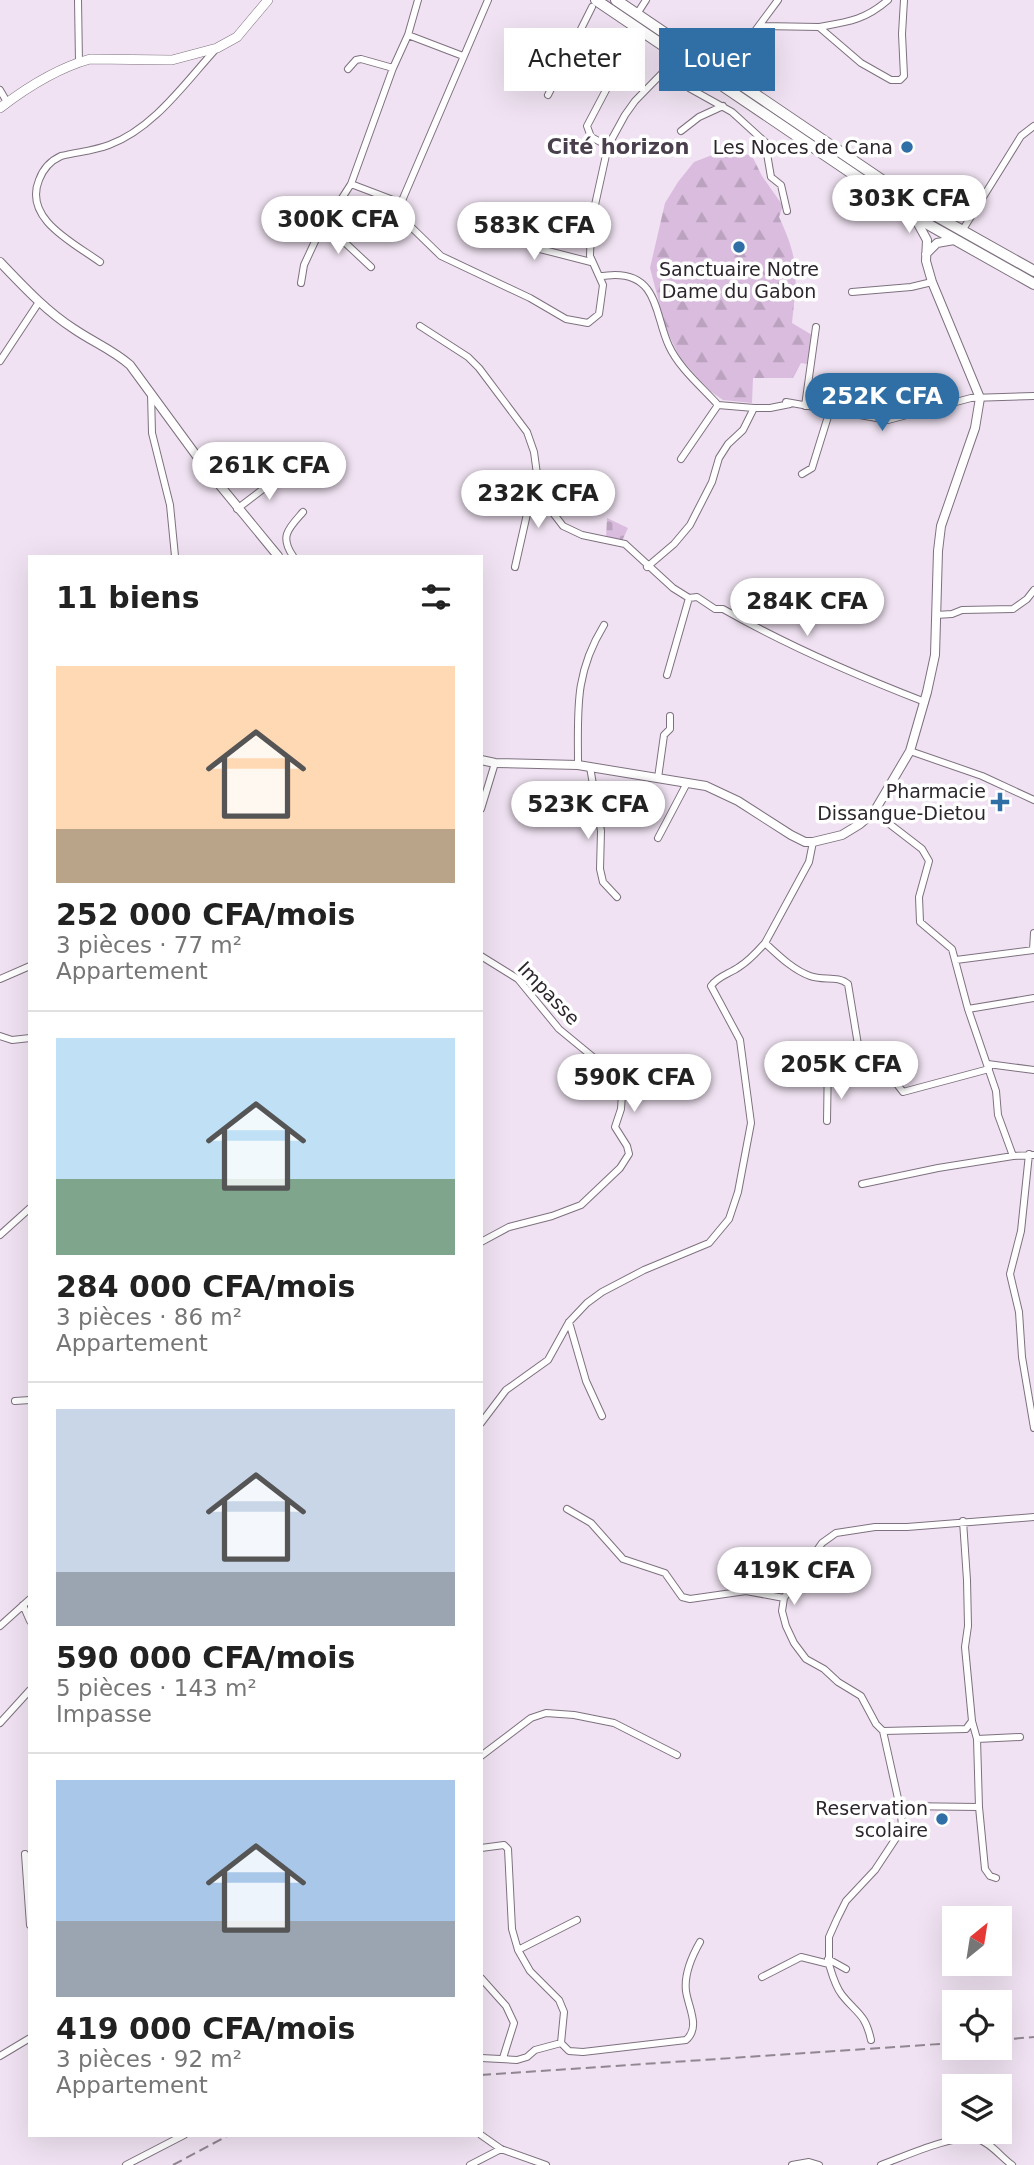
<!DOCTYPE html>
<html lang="fr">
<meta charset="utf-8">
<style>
:root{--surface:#fff;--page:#f6f6f6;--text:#222;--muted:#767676;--line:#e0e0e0;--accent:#306fa5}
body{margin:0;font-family:"DejaVu Sans",sans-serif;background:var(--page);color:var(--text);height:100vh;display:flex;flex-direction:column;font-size:26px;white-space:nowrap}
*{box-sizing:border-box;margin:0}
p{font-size:23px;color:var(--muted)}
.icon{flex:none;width:38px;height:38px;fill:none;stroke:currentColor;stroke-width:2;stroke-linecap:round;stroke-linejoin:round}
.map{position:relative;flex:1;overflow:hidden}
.drawer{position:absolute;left:28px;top:555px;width:455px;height:1582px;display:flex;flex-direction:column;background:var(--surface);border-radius:0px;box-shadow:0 7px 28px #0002}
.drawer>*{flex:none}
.hud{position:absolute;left:504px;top:28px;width:424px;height:63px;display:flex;gap:14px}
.needle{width:46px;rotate:30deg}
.tools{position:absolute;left:942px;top:1906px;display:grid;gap:14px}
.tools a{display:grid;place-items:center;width:70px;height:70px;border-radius:0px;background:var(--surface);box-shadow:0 7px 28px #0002;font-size:35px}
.price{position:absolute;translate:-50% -60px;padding:0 16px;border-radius:24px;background:#fff;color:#222;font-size:23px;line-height:46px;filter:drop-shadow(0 2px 4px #0008)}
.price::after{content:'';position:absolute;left:50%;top:42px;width:21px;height:16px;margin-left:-10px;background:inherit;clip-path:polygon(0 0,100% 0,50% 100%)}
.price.selected{background:var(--accent);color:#fff}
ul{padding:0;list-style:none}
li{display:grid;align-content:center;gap:14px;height:371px;padding:0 28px}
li+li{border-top:2px solid var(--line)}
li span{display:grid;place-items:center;height:217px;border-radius:0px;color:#555}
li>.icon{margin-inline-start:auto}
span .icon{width:126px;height:126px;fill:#fffc;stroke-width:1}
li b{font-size:30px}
h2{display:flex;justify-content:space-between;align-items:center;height:84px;padding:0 28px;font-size:30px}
.pill{padding:0 24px;border-radius:0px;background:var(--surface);box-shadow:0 7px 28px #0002;font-size:24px;line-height:63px}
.pill.selected{background:var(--accent);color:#fff}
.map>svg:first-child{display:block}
.grass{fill:url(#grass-tufts)}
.forest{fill:url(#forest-firs)}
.cemetery{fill:url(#cemetery-stones)}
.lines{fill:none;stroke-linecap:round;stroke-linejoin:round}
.minor-casing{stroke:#7e717f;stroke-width:8}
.tertiary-casing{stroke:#7e717f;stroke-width:10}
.secondary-casing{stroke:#7e717f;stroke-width:10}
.trunk-casing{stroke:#7e717f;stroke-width:12}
.minor{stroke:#fff;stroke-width:6}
.tertiary{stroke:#fff;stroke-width:8}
.secondary{stroke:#fff;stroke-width:9}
.trunk{stroke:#fff;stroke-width:10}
.rail{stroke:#918692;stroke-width:2;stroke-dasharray:10 5;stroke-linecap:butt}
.poi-dot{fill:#306fa5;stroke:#fff;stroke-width:2.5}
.labels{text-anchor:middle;stroke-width:7;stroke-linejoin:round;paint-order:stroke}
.poi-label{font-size:19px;fill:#2d272d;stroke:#fff;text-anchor:end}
.street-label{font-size:19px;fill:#2d272d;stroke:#fff}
.neighbourhood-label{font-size:21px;font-weight:bold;fill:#4a3f4c;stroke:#fff}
</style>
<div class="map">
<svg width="1034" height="2165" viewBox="0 0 1034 2165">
<defs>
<pattern id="grass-tufts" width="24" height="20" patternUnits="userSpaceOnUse" patternTransform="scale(1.75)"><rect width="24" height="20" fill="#d9bcde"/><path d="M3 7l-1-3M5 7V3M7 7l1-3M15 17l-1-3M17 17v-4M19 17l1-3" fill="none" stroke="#bba2bf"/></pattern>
<pattern id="forest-firs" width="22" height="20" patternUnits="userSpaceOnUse" patternTransform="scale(1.75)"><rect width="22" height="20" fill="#d9bcde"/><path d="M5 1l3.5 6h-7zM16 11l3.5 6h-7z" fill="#bba2bf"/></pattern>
<pattern id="cemetery-stones" width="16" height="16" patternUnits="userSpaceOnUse" patternTransform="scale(1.75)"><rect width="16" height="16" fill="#d9bcde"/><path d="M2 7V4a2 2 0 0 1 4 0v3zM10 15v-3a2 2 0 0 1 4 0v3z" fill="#bba2bf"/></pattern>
</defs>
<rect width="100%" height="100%" fill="#f0e2f2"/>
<!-- grass -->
<path class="grass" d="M603,0H609L938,223L1034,276V280L925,218Z"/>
<!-- forest -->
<path class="forest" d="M728,149L752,156L762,176L783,206L779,217C800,262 797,276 792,323L812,335L807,364L801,363L793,378H753L752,403L723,400L710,391L680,358L666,329L650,268L665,203L678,182L694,162Z"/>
<!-- cemetery -->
<path class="cemetery" d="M607,518L628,528L622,541L606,539Z"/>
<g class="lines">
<!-- minor casing -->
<g class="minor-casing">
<path id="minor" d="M78,0L79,62
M488,0L401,203L400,212L404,220L441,256L530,298L566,319L588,323L599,314L603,285L590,256L591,223L608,146L625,115L635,101L674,61
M637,14L646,0
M759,26L819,27L861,63L891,80H900L904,76L902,34L904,0
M819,27C848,22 865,20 888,0
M408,35L463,56
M738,54L778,0
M669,68L689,88L732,112L765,142L771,177L781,185L787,211
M348,69L356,60L361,59L393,68
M0,90L7,102
M548,95L592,7
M681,131L699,117L723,106
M608,146L591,137L587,126L616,71
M351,184L401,203
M491,221L536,248L591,262
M324,223L371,267
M962,231L1021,136L1034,126
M100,262C74,243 23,219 39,180C43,169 50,161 61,156C77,152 93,151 109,145C153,129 185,83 215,50
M599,276C605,276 610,275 615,275C659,275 655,317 669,346C679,368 702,387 718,405
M301,283L304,265L317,237L351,184L393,68L408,35L418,0
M852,292L911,287L932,282
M420,326L468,357L479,368L527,432L534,452L540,496L563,526L582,535L625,544L673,588L689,598L697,597L715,609H723C788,646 855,675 925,702
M0,361L39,302
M151,393L152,433L170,505L175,556
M786,402L888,420L971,398L1034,396
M805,406L816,327
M681,459L718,405L754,408
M802,474L812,468L830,410
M237,509L284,473
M293,556C279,536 289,528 303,512
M515,567L527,514L537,487
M647,567L674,544L690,525L712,482L719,458L728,444L743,430L754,408H770L790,404
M936,615L952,614L962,610L1013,609L1027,599L1034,590
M667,675L689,598
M910,751L982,776L1034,800
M578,765C578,710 574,674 604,625
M590,767L601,831L600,869L603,882L617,897
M658,778L664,735L670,729V716
M481,809L495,763
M874,812L922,849L929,861L919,897L920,922L952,949L968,1009L996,1091L998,1115L1013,1156
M658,838L687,783
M813,842L809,862L765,943C778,955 793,970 810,976C823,981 838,975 848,984L863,1075L829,1080
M1033,950L1034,933
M481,956L518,979L559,1029L610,1071L622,1094L621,1109L615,1127L627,1146L629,1154L620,1168L581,1205L552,1216L509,1227L481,1242
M956,960L1034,950
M0,979L30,966
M968,1009L1034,998
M0,1036L12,1040L30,1038
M988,1064L1034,1070
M863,1075L893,1079L903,1092L989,1069
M827,1121L828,1059L831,1056L859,1052
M1029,1154L1021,1231L1010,1274L1019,1312L1022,1357L1034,1428
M862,1184L938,1168L1013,1156L1034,1155
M0,1235L30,1208
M569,1322L586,1381L602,1416
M15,1401L30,1400
M481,1423L506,1390L548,1360L569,1322L587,1303L602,1292L644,1270L709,1243L729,1219L738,1192L751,1123L740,1040L711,986C718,976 729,974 739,967C749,961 757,952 765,943
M567,1509L591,1523L623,1559L665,1573L682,1597L690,1599L746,1591L784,1598L822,1543L836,1533L875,1527H907L1034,1517
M784,1598L782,1611L786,1626L794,1643L806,1659L824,1669L838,1682L861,1696L876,1724L883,1731L966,1729L972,1721L965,1647L968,1626L967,1580L963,1521
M23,1605L30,1621
M0,1626L30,1599
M972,1721L977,1739L1020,1737
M0,1723L30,1690
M977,1739L979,1807L985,1869L990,1876L996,1878
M481,1756L531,1718L546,1713L574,1715L614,1723L677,1755
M899,1806L979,1807
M481,1848L504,1845L508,1849L512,1929L518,1950L530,1971L559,2000L564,2012L561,2043L535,2050L527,2057L517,2060L481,2058
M25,1854L30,1925
M518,1950L577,1920
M828,1959L846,1969
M829,1964V1937L837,1919L846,1901L875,1870L902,1829L901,1812L883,1731
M762,1977L801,1957L829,1964C832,1974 835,1986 842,1995C857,2014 865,2013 871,2040
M481,1978L506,2006L514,2023L503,2058
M561,2043L569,2051L583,2052L686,2040C701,2027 688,2007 686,1991C684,1975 692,1956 700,1942
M0,2056L30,2038
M999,2099L1004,2095
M481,2135L501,2149L546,2165
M126,2165L184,2135
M470,2165L501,2149
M792,2165L809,2162L819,2165
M881,2165C903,2157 955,2133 977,2139C990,2142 1001,2157 1012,2165"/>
</g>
<!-- tertiary casing -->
<g class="tertiary-casing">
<path id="tertiary" d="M926,254L937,243L954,240
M0,262C23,286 46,311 74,329C93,342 113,350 130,365L204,466L278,556
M481,760L495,763L578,765L706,786L738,801L791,835L805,842H813L842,835L860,824L874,812L910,751L927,692L935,655L938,551L941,526L975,428L980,398L932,282L926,261L927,240L916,220"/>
</g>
<!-- secondary casing -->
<g class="secondary-casing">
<path id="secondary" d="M0,108C26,88 58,68 90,59L172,60L217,48L237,37L268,0"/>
</g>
<!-- trunk casing -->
<g class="trunk-casing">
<path id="trunk" d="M596,0L924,222L1034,284
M616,0L929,212L1034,271"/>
</g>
<!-- minor -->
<use href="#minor" class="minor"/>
<!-- tertiary -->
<use href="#tertiary" class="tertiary"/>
<!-- secondary -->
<use href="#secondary" class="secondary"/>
<!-- trunk -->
<use href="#trunk" class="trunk"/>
<!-- rail -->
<path class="rail" d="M999,2040L1034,2037
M481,2075L954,2043
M173,2165L229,2135"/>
</g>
<!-- markers -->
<g class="poi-dot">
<circle cx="907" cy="147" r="7"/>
<circle cx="739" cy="247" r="7"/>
<path d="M996.5 791.5h7v7h7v7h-7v7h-7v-7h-7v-7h7z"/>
<circle cx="942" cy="1819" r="7"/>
</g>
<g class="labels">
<!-- poi labels -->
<g class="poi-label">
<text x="893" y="154">Les Noces de Cana</text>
<text x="739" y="276" text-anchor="middle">Sanctuaire Notre<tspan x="739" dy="22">Dame du Gabon</tspan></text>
<text x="986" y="798">Pharmacie<tspan x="986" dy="22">Dissangue-Dietou</tspan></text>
<text x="928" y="1815">Reservation<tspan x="928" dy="22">scolaire</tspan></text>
</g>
<!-- street labels -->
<g class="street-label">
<text transform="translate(549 993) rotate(46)" y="7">Impasse</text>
</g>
<!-- neighbourhood labels -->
<g class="neighbourhood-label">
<text x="618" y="154">Cité horizon</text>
</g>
</g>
</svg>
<div class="tools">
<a><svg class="needle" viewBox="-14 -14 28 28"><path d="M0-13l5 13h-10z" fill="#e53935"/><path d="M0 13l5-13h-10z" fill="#767676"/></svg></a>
<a><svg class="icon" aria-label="locate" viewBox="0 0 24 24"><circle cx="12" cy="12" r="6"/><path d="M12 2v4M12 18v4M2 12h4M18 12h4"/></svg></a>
<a><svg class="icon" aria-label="layers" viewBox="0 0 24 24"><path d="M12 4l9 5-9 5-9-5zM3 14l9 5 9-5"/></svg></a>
</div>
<b class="price" style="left:909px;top:235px">303K CFA</b>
<b class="price" style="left:338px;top:256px">300K CFA</b>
<b class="price" style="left:534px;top:262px">583K CFA</b>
<b class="price selected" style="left:882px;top:433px">252K CFA</b>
<b class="price" style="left:269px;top:502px">261K CFA</b>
<b class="price" style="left:538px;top:530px">232K CFA</b>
<b class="price" style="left:807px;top:638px">284K CFA</b>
<b class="price" style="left:588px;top:841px">523K CFA</b>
<b class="price" style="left:841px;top:1101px">205K CFA</b>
<b class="price" style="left:634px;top:1114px">590K CFA</b>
<b class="price" style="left:794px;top:1607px">419K CFA</b>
<div class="hud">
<a class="pill">Acheter</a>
<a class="pill selected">Louer</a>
</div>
<section class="drawer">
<h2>11 biens<svg class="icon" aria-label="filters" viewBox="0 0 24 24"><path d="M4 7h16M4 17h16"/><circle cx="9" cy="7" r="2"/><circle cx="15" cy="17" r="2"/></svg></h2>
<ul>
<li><span style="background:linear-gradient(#ffd9b3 75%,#b9a48a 0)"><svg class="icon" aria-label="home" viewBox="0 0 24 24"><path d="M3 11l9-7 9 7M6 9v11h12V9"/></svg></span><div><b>252 000 CFA/mois</b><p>3 pièces · 77 m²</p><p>Appartement</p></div></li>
<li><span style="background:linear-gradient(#bfe0f5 65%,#7fa58c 0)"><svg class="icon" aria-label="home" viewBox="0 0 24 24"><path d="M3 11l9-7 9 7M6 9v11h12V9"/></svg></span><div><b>284 000 CFA/mois</b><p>3 pièces · 86 m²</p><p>Appartement</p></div></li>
<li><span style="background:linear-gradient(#c9d6e8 75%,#9aa5b1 0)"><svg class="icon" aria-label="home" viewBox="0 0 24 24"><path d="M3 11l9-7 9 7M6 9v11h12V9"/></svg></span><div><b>590 000 CFA/mois</b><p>5 pièces · 143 m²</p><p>Impasse</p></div></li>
<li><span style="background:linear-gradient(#a9c7e8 65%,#9aa5b1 0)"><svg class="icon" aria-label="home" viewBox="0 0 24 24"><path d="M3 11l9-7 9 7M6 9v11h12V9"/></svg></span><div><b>419 000 CFA/mois</b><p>3 pièces · 92 m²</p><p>Appartement</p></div></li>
</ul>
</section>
</div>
